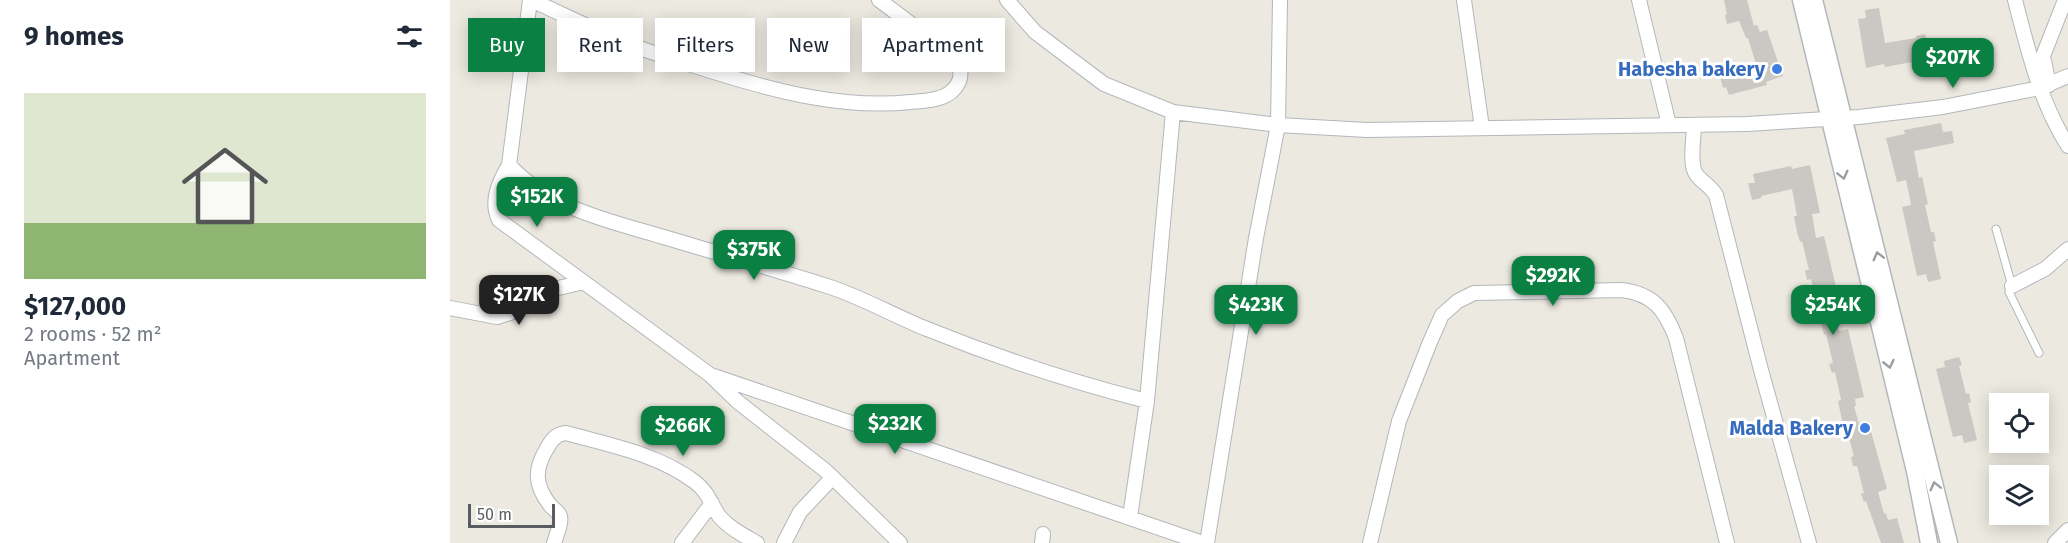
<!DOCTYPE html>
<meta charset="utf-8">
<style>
:root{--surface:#fff;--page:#f2f2f3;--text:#1f2937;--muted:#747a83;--line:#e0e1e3;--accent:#0b8043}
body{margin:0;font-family:"Fira Sans",sans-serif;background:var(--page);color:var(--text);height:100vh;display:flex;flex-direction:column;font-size:22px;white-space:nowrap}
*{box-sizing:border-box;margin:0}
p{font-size:20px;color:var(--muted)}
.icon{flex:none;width:33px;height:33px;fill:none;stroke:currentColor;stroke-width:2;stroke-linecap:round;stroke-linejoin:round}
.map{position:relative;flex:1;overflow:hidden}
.sheet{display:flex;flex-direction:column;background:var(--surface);width:450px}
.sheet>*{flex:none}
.top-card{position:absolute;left:18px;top:18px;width:570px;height:54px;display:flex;gap:12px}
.buttons{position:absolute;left:1539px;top:393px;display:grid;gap:12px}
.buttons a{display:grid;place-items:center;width:60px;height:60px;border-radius:0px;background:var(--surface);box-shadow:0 3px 15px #0003;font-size:30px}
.scale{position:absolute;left:18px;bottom:15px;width:87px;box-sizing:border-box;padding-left:6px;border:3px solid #595d61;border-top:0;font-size:16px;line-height:21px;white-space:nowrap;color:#595d61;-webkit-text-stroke:4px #fff;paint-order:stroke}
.price{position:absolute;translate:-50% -51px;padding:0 14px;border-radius:12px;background:var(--accent);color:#fff;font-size:20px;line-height:39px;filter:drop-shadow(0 2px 3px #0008)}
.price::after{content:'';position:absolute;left:50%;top:36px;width:18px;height:14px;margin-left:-9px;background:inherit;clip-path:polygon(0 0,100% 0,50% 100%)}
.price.on{background:#222;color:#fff}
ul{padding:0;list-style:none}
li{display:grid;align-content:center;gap:12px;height:318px;padding:0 24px}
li+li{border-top:2px solid var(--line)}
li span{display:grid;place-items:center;height:186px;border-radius:0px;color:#555}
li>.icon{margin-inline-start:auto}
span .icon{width:108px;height:108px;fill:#fffc;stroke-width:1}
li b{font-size:26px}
h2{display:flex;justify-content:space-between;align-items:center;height:72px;padding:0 24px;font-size:26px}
.chip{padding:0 21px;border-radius:0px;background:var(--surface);box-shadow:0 3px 15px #0003;font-size:21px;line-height:54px}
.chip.on{background:var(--accent);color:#fff}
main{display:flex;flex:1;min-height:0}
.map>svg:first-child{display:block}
.building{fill:#cbc7c2}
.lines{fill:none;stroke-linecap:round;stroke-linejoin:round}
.service-casing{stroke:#b3b7bb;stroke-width:9}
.minor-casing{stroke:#b3b7bb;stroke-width:16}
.tertiary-casing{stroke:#b3b7bb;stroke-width:19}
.service{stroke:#fff;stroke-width:7}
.minor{stroke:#fff;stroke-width:14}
.tertiary{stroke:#fff;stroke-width:16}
.oneway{stroke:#9b9ea0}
.shop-dot{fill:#3f7fe0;stroke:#fff;stroke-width:2}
.labels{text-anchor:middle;stroke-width:6;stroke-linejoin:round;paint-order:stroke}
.shop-label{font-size:20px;font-weight:bold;fill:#366cbe;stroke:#fff;text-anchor:end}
</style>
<main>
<section class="sheet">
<h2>9 homes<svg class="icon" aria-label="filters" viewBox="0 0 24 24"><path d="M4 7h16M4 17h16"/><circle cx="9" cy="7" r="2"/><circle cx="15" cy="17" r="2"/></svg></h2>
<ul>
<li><span style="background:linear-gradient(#dfe7d0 70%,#8fb573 0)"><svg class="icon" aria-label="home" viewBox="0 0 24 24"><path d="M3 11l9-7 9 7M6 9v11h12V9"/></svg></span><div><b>$127,000</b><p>2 rooms · 52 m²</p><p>Apartment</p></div></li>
</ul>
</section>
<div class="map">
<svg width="1618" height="543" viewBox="0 0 1618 543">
<rect width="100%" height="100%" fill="#ece9e0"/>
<!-- building -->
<path class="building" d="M1274,0H1297L1304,26L1307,25L1310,32L1317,30L1333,76L1316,82L1317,85L1279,95L1276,87L1273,88L1269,73L1306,64L1298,38H1296L1289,21L1277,24L1275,15L1277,14Z
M1429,8L1435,43L1466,38V36L1475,34L1478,51H1472L1473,60L1435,67L1434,64L1416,68L1408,19L1416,18L1415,10Z
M1491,123L1493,132L1502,131L1504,143L1464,151L1469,178L1472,177L1478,204L1475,205L1481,232H1484L1486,241L1483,242L1491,279L1478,282L1476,274L1467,276L1452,207L1461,205L1460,199L1456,180L1447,182L1436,138L1455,134L1454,130Z
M1360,165L1370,213L1362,214L1366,238L1374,236L1390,304L1381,306L1389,331L1398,329L1414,397L1405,399L1406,406H1404L1409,424L1418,421L1437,489L1428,492L1434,514L1436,513L1438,520L1447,518L1454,543H1431L1416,501L1414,502L1411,494L1414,493L1407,466H1403L1401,457L1404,456L1396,428H1394L1392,420L1388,401L1391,400L1385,372L1382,373L1379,364L1383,363L1376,334L1374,335L1369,315L1367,316L1364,308L1367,307L1361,279L1357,280L1355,270H1359L1352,241L1350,242L1347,232L1344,216H1347L1342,189L1311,196V198L1302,200L1298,183H1305L1303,174L1341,166L1342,169Z
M1509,357L1512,365L1509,366L1516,394L1519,393L1521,402L1518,403L1527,440L1514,443L1512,435L1503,437L1486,369L1495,367L1494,361Z"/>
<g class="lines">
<!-- service casing -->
<g class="service-casing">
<path id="service" d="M1546,229L1562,286L1559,292L1589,353"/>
</g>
<!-- minor casing -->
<g class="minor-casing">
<path id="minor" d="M80,0L59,165C49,182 40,201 49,220L259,374L288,402L376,471L450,543
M81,0C117,16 153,35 190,48C214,57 239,64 264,72C328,92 394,109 461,102C475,101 495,100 504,89C514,78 511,68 504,56L429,0
M557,0L585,32L654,84L723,112L828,125L917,130L1297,124L1409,117L1493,107L1590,88L1618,76
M1014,0L1032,128
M1189,0L1219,125
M1565,0C1578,50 1590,102 1618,146
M1599,85L1593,56L1615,0
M1244,125C1244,137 1239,164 1246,174C1251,182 1259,184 1266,195L1311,370L1359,543
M59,165C100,209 160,221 217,238C270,254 324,269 377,286C412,297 444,316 477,329C549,358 622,382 697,401
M1562,286L1595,269L1618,249
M0,308L47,317L60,313L80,300L104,289L134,282
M264,376L753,543
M680,517L697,401L723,112
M104,543C106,536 112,523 110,516C108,511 103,509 100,505C85,486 84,470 96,450C101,441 105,434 116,433C159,445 208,454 245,482C259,493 260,503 269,516C279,528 293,535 307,543
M232,543L262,503
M334,543L350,512L382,478
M592,543L593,534
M757,543L806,238L828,125L830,0
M920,543L949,421L980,342L992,315L1008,301L1024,293L1172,290C1204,294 1215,310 1226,338L1277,543
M1605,543L1618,530"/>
</g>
<!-- tertiary casing -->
<g class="tertiary-casing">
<path id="tertiary" d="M1351,0L1465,471L1479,543
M1364,0L1499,543"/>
</g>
<!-- service -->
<use href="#service" class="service"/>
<!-- minor -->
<use href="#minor" class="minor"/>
<!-- tertiary -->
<use href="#tertiary" class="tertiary"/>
</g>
<!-- one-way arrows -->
<defs><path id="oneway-chevron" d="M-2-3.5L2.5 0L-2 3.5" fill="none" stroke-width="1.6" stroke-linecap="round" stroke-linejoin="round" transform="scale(1.5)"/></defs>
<g class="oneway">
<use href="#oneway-chevron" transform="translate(1393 175) rotate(76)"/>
<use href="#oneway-chevron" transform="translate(1428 256) rotate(-104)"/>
<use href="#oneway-chevron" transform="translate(1439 364) rotate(77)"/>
<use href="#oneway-chevron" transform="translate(1485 486) rotate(-104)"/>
</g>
<!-- markers -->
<g class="shop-dot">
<circle cx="1327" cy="69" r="6"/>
<circle cx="1415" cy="428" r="6"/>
</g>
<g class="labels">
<!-- shop labels -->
<g class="shop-label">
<text x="1315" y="76">Habesha bakery</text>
<text x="1403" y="435">Malda Bakery</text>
</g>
</g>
</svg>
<div class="buttons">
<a><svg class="icon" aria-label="locate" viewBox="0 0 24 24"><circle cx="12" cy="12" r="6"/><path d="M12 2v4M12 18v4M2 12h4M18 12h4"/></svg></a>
<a><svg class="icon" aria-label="layers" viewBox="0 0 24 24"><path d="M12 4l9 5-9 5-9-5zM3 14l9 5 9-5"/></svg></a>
</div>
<div class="scale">50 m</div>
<b class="price" style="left:1503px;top:89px">$207K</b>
<b class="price" style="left:87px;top:228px">$152K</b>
<b class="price" style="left:304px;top:281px">$375K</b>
<b class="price" style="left:1103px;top:307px">$292K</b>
<b class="price on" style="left:69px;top:326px">$127K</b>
<b class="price" style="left:806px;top:336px">$423K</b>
<b class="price" style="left:1383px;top:336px">$254K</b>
<b class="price" style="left:445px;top:455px">$232K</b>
<b class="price" style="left:233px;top:457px">$266K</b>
<div class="top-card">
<a class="chip on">Buy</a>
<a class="chip">Rent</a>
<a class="chip">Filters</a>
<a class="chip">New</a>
<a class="chip">Apartment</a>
</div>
</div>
</main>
